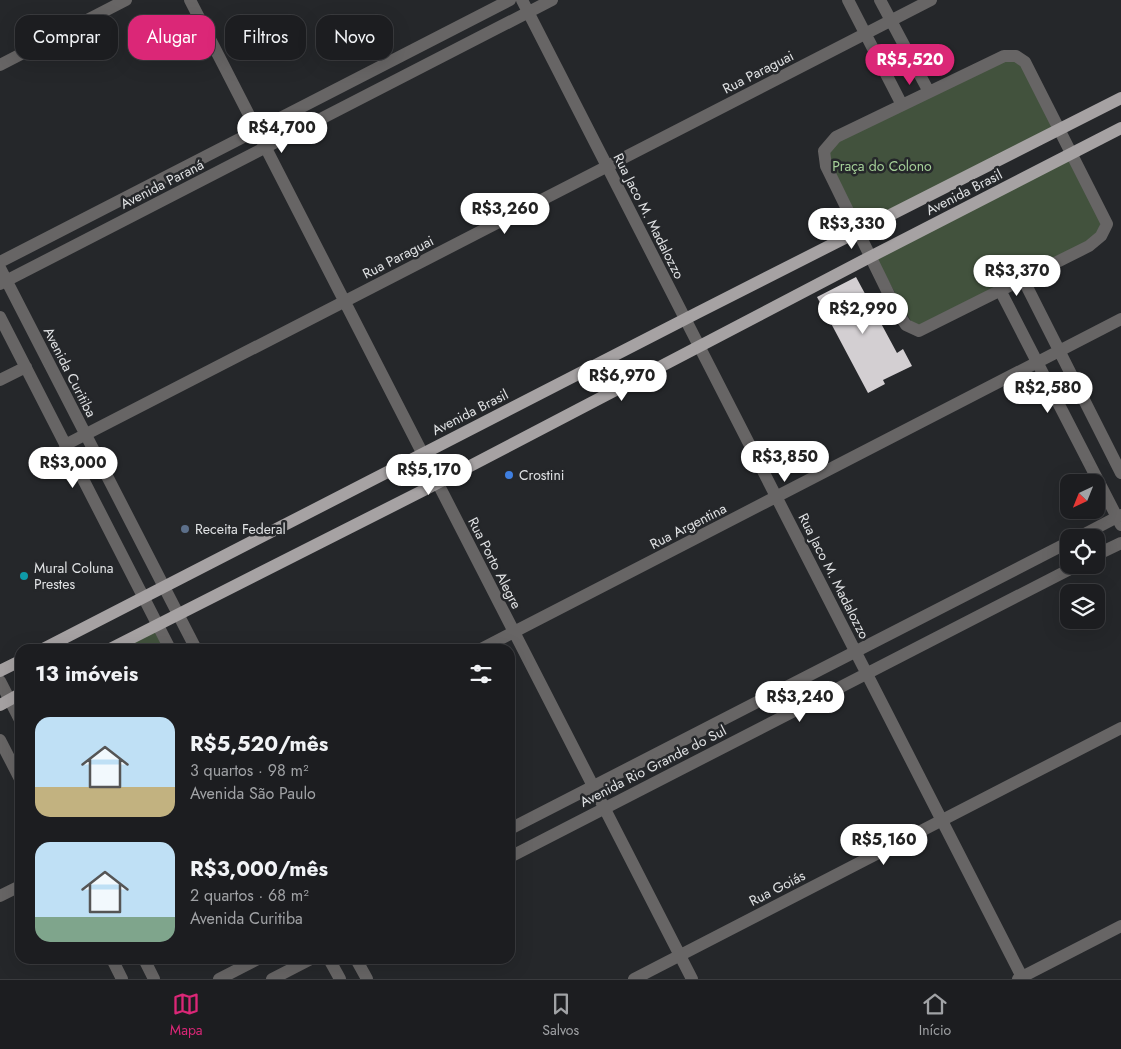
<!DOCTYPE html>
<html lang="pt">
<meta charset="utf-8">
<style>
:root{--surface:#1c1d20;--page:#252629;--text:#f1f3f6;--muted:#a0a2a5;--line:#3a3b3e;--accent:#db2777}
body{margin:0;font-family:Jost,sans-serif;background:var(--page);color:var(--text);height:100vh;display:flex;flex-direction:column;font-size:19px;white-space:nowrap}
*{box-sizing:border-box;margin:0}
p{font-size:16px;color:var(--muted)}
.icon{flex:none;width:28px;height:28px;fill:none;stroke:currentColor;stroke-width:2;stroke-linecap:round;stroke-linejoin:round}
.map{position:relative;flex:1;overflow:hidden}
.details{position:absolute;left:15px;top:644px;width:500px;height:320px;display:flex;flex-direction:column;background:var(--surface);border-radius:15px;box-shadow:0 5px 20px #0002,0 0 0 1px var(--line)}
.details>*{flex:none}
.top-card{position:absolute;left:15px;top:15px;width:500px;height:45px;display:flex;gap:10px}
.needle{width:32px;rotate:223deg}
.fabs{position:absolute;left:1060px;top:474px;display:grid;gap:10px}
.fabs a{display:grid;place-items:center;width:45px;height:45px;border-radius:10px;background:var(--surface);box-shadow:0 5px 20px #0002,0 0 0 1px var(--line);font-size:25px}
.price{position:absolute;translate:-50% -42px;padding:0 11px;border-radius:18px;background:#fff;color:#222;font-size:16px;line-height:32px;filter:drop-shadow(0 1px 2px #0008)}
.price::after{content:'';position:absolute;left:50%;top:30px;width:15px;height:11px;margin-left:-8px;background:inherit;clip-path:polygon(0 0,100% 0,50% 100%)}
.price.active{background:var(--accent);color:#fff}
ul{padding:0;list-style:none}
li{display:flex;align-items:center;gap:15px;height:125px;padding:0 20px}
li span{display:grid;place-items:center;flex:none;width:140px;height:100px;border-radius:15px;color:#555}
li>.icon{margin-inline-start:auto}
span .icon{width:60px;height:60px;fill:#fffc;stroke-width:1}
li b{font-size:21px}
h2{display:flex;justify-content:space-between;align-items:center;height:60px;padding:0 20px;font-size:21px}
.tag{padding:0 18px;border-radius:15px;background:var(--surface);box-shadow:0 5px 20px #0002,0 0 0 1px var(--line);font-size:18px;line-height:45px}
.tag.active{background:var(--accent);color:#fff}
.tab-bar{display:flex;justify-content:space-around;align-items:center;height:70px;border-top:1px solid var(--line);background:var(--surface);font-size:14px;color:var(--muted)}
.tab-bar a{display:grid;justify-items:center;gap:2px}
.tab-bar .active{color:var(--accent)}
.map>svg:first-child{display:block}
.green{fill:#42523d}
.building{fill:#d3cfd2}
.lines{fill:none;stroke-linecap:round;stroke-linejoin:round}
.minor{stroke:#676565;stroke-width:12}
.major{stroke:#a6a2a3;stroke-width:12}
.shop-dot{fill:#3f7fe0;stroke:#25272a;stroke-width:2}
.service-dot{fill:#5c6f8a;stroke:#25272a;stroke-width:2}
.culture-dot{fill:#0f9aa8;stroke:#25272a;stroke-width:2}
.labels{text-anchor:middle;stroke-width:5;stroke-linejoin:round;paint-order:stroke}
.street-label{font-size:14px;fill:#e0e2e4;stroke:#25272a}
.park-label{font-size:14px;fill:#a6d199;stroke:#25272a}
.poi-label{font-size:14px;fill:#e0e2e4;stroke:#25272a;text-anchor:start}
</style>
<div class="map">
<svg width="1121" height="979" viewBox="0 0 1121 979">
<rect width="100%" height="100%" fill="#25272a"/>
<!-- green -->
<path class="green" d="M1005,60H1015L1022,66L1053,127L860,226L830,164L829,151L838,140Z
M1069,160L1101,222L1097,234L1087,242L921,326L912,323L876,259Z
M156,629L166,649H117Z"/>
<!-- building -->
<path class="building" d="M856,277L897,353L903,349L912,366L883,380L885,384L868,393L817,297Z"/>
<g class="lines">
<!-- minor -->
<path class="minor" d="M190,0L692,979
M522,0L1023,979
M848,0L902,105
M880,0L929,92
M1004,56H1016L1025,62L1107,224L1101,236L1089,246L919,331L906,325L897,311L826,166L824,151L836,137Z
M0,65L126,0
M0,262L510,0
M0,268L196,649
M1023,279L1121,473
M0,284L552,0
M1000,290L1121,525
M0,317L170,649
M0,380L26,367
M65,445L931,0
M1077,538L1121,515
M1096,555L1121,543
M481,649L1121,319
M0,681L20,720
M0,740L20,779
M510,829L1069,542
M510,857L1078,565
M0,896L20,886
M112,959L122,979
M144,959L154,979
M329,959L340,979
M356,959L367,979
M219,979L258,959
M272,979L311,959
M634,979L1121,728
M1018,979L1121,926"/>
<!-- major -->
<path class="major" d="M43,649L697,313L1121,98
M110,649L428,488L870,257L1121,128
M0,671L20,661
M0,705L20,694"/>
</g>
<!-- markers -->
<circle class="shop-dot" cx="509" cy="475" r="5"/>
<circle class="service-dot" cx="185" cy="529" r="5"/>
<circle class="culture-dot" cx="24" cy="576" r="5"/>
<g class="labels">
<!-- street labels -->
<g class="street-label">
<text transform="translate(758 72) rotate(-27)" y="5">Rua Paraguai</text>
<text transform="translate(162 184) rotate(-27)" y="5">Avenida Paraná</text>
<text transform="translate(964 192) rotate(-27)" y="5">Avenida Brasil</text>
<text transform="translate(649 216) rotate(63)" y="5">Rua Jaco M. Madalozzo</text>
<text transform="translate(398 257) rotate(-27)" y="5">Rua Paraguai</text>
<text transform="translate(70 372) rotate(63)" y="5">Avenida Curitiba</text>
<text transform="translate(470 412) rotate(-27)" y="5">Avenida Brasil</text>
<text transform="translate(688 526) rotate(-27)" y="5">Rua Argentina</text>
<text transform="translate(495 563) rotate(63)" y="5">Rua Porto Alegre</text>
<text transform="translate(834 576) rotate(63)" y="5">Rua Jaco M. Madalozzo</text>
<text transform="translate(653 766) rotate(-27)" y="5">Avenida Rio Grande do Sul</text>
<text transform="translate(777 888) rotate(-27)" y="5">Rua Goiás</text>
</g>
<!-- park labels -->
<g class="park-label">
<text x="882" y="171">Praça do Colono</text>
</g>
<!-- poi labels -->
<g class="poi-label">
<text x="519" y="480">Crostini</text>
<text x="195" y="534">Receita Federal</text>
<text x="34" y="573">Mural Coluna<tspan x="34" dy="16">Prestes</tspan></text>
</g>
</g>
</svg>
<div class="fabs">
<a><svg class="needle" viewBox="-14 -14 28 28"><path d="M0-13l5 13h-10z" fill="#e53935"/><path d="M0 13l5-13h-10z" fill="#a0a2a5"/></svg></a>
<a><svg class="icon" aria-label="locate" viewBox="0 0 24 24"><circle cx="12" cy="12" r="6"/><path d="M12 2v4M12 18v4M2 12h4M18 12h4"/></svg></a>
<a><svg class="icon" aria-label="layers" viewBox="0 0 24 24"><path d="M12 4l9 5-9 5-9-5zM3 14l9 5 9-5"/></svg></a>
</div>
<b class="price active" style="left:910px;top:86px">R$5,520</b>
<b class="price" style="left:282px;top:154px">R$4,700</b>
<b class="price" style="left:505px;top:235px">R$3,260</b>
<b class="price" style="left:852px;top:250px">R$3,330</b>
<b class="price" style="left:1017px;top:297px">R$3,370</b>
<b class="price" style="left:863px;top:335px">R$2,990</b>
<b class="price" style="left:622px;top:402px">R$6,970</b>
<b class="price" style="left:1048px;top:414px">R$2,580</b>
<b class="price" style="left:785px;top:483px">R$3,850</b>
<b class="price" style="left:73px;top:489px">R$3,000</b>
<b class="price" style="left:429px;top:496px">R$5,170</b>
<b class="price" style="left:800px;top:723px">R$3,240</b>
<b class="price" style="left:884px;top:866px">R$5,160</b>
<div class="top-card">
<a class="tag">Comprar</a>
<a class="tag active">Alugar</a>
<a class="tag">Filtros</a>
<a class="tag">Novo</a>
</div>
<section class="details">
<h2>13 imóveis<svg class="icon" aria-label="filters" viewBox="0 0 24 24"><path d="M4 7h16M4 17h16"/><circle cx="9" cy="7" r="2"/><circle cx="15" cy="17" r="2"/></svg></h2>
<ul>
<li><span style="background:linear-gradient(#bfe0f5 70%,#c2b280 0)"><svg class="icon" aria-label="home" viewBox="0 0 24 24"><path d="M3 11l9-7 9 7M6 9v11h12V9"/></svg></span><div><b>R$5,520/mês</b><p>3 quartos · 98 m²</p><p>Avenida São Paulo</p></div></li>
<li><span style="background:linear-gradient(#bfe0f5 75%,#7fa58c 0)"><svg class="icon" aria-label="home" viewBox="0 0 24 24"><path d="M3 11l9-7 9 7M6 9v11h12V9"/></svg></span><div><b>R$3,000/mês</b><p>2 quartos · 68 m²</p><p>Avenida Curitiba</p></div></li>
</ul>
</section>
</div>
<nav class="tab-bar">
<a class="active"><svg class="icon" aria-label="map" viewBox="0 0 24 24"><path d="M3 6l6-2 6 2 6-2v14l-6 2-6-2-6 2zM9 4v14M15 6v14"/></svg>Mapa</a>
<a><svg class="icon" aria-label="saved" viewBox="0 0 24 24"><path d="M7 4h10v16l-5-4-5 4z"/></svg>Salvos</a>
<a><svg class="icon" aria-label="home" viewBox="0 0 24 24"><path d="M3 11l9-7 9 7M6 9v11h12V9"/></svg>Início</a>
</nav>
